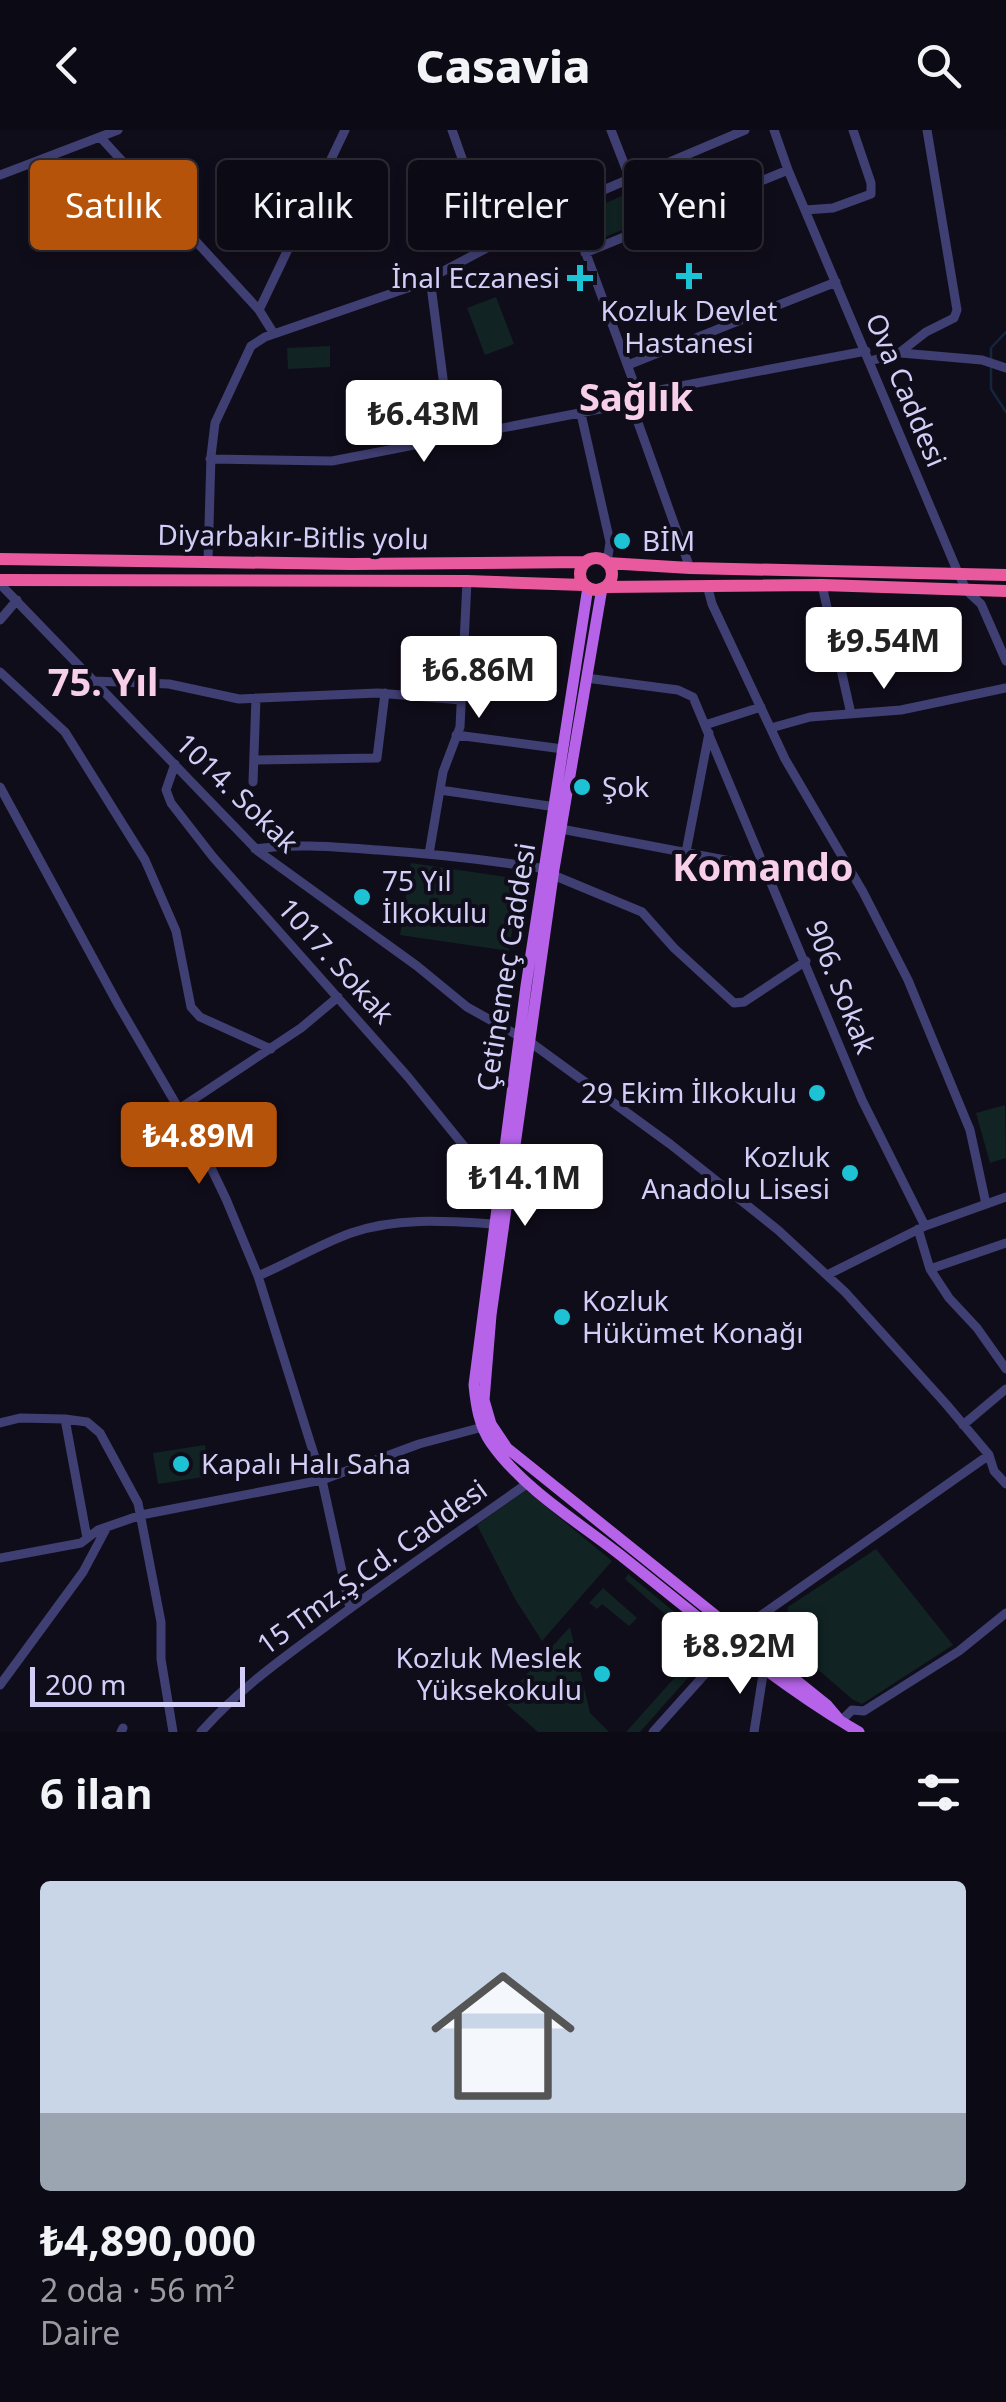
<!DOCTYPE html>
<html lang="tr">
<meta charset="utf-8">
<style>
:root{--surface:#0c0a14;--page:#15131d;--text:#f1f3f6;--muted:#9a9aa0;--line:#2c2b34;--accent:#b45309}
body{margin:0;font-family:"Noto Sans",sans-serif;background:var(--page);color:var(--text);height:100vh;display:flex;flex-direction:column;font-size:38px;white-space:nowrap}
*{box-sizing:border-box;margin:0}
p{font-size:32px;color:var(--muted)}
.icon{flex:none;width:55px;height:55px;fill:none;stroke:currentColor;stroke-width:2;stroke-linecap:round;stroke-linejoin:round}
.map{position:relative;height:1602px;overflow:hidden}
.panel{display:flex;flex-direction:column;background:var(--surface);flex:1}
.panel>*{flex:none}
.top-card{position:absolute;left:30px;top:30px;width:948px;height:90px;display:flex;gap:20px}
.scale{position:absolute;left:30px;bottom:25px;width:215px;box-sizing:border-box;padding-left:10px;border:5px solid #d2cef8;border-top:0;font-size:28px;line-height:35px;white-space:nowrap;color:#d2cef8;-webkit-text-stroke:8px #100d1a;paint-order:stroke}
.price{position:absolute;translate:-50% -85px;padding:0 22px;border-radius:10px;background:#fff;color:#222;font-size:32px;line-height:65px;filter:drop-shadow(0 2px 5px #0008)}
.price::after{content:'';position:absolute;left:50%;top:60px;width:30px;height:22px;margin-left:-15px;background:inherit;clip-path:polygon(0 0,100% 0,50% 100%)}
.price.active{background:var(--accent);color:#fff}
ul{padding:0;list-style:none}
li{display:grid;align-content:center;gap:20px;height:530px;padding:0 40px}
li span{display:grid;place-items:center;height:310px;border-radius:10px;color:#555}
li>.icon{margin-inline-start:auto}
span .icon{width:180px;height:180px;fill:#fffc;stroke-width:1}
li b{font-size:42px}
h2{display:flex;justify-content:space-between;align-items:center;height:120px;padding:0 40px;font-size:42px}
.tag{padding:0 35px;border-radius:10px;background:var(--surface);box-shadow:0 5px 15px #0003,0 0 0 2px var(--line);font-size:35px;line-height:90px}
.tag.active{background:var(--accent);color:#fff}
header{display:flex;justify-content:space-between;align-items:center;height:130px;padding:0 40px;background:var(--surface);font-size:45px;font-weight:800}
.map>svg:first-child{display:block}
.green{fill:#112323}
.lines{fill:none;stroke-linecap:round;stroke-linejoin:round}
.stream{stroke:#14253e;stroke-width:2.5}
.minor{stroke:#403f73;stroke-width:9}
.major{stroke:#b663e9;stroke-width:11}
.highway{stroke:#e8599e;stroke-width:12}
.poi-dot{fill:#1dc3d4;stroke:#100d1a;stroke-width:4}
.labels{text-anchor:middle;stroke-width:8;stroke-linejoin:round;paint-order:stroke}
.poi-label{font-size:28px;fill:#d2cef8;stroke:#100d1a;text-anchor:start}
.street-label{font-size:28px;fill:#d2cef8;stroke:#100d1a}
.district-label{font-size:38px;font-weight:bold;fill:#f8cfea;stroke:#100d1a}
</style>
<header><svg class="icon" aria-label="back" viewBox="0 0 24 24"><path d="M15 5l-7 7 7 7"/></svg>Casavia<svg class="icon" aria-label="search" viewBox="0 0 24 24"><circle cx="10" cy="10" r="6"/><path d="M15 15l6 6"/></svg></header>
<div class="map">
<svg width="1006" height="1602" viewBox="0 0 1006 1602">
<rect width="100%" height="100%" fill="#100d1a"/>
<!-- green -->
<path class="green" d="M655,51L667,82L590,113L579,85Z
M496,167L514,214L485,225L467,178Z
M330,216V237L288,239L287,218Z
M411,733L520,749L509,821L400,805Z
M1005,975L1006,1028L990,1033L976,983Z
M205,1315L210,1346L158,1354L153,1323Z
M526,1360L612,1431L542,1511L515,1469L477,1395Z
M876,1419L953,1515L862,1574L852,1569L785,1511L788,1477Z
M628,1444L716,1516L640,1602H626L702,1517L625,1449Z
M603,1458L637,1488L629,1496L602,1474L597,1479L589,1473Z
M570,1497L590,1583L609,1602H538L505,1573L506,1567Z"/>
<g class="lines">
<!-- stream -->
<path class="stream" d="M991,230V218L1006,202
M991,238V259L1006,282"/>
<!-- minor -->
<path class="minor" d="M452,0L492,113
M611,0L630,49
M774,0L788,40L959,445L967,461L981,474L1006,531
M101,8L259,180L274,204
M0,45L118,0
M568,75L635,256L631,273L690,438
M805,80L833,78L871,64V53L853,0
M585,123L788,40
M430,148L451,310
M259,180L345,0
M901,223L982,230L1006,238
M870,231L899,223L926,202L954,188L957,180L927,0
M628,235L836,152
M633,265L866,221
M581,284L610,412L607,433
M210,329L332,331L631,273
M208,431L211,326L215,293L251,216L265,207L419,154L568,75L745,0
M0,454L258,721L417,836L467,877L519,906
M707,455L712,474L785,629L863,762L908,850L970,1000L986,1074
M822,455L851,584
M0,490L17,470
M0,542L65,602L145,730L176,801L191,877L200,887L271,919
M586,548L678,560L693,567L862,970L925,1096
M93,551L169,554L239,569L378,563L461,570
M705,595L761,577
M771,598L810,587L901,580L1006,558
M456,605L563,619
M256,630L377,628L385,563
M175,634L166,660L171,673L213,727L408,947L472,1026L480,1034H502
M253,652L256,568
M0,657L119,876L201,1017L226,1069L258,1146L322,1350L350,1478
M440,660L556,677
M561,699L767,738
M255,719C296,713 337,717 378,720C435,724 490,730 546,739
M686,722L709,603
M429,724L443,642L460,597L467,451
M553,745L642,782L674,818L734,873L744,872L806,831
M530,912L670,1014L778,1100L845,1162L946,1274L989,1325L994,1341L1006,1354
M179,979L301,898L338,867
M918,1099L930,1139L949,1168L977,1198L1006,1239
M930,1139L1006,1113
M827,1145L925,1096L1006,1067
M258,1146C289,1133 320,1114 351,1103C396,1087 447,1091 494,1094
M0,1293L20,1288L65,1289
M963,1295L1006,1259
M87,1408L65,1289L87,1292L100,1303L138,1373L161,1492V1529L173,1602
M0,1428L81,1413L98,1400L141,1385L322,1350L419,1314L483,1297
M736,1503L989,1325
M0,1555L83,1442L107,1397
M841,1591L852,1580L864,1581L959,1521L1006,1483
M121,1602L123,1598
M201,1602C238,1560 280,1530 325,1497C392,1447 460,1401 528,1353
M653,1602L732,1514
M754,1602L764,1538"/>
<!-- major -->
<path class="major" d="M588,457L526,856L474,1255C476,1275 479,1296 491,1313C524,1360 580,1393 624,1428C701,1489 775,1553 859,1602
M602,458L554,739L491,1185L484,1270L491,1294L507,1318L827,1575L838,1588"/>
<!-- highway -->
<path class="highway" d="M580 444a16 16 0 1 1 32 0a16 16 0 1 1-32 0Z
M0,429L351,434L585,432
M607,433L690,438L1006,445
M0,450L467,451L584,455
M605,457L822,455L1006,461"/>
</g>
<!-- markers -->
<g class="poi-dot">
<path d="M684 131h10v10h10v10h-10v10h-10v-10h-10v-10h10z"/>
<path d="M575 133h10v10h10v10h-10v10h-10v-10h-10v-10h10z"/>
<circle cx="622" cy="411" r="10"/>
<circle cx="582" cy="657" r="10"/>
<circle cx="362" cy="767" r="10"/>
<circle cx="817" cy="963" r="10"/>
<circle cx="850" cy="1043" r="10"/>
<circle cx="562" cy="1187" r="10"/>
<circle cx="181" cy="1334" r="10"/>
<circle cx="602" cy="1544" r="10"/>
</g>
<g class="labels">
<!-- poi labels -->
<g class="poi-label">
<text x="560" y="158" text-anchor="end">İnal Eczanesi</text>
<text x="689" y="191" text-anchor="middle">Kozluk Devlet<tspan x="689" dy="32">Hastanesi</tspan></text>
<text x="642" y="421">BİM</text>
<text x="602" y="667">Şok</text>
<text x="382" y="761">75 Yıl<tspan x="382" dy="32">İlkokulu</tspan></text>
<text x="797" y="973" text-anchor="end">29 Ekim İlkokulu</text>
<text x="830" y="1037" text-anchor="end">Kozluk<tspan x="830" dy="32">Anadolu Lisesi</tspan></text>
<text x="582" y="1181">Kozluk<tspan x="582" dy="32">Hükümet Konağı</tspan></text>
<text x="201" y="1344">Kapalı Halı Saha</text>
<text x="582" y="1538" text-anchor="end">Kozluk Meslek<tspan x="582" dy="32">Yüksekokulu</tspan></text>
</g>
<!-- street labels -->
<g class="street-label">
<text transform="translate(906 260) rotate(67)" y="10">Ova Caddesi</text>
<text transform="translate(293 407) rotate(1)" y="10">Diyarbakır-Bitlis yolu</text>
<text transform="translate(237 663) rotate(44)" y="10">1014. Sokak</text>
<text transform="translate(336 831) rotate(48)" y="10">1017. Sokak</text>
<text transform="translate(506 837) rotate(-81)" y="10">Çetinemeç Caddesi</text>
<text transform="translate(841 857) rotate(68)" y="10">906. Sokak</text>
<text transform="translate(372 1437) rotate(-36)" y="10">15 Tmz.Ş.Cd. Caddesi</text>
</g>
<!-- district labels -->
<g class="district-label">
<text x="636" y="281">Sağlık</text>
<text x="103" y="566">75. Yıl</text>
<text x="763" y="751">Komando</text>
</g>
</g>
</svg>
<div class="scale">200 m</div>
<b class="price" style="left:424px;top:335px">₺6.43M</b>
<b class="price" style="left:884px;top:562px">₺9.54M</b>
<b class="price" style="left:479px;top:591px">₺6.86M</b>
<b class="price active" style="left:199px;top:1057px">₺4.89M</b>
<b class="price" style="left:525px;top:1099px">₺14.1M</b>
<b class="price" style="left:740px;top:1567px">₺8.92M</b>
<div class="top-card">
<a class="tag active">Satılık</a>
<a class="tag">Kiralık</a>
<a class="tag">Filtreler</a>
<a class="tag">Yeni</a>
</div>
</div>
<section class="panel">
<h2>6 ilan<svg class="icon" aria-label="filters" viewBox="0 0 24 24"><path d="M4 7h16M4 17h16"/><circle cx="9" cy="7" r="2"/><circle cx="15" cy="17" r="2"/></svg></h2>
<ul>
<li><span style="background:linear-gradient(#c9d6e8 75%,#9aa5b1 0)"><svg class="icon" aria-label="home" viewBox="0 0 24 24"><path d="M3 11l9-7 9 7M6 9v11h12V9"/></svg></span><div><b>₺4,890,000</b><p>2 oda · 56 m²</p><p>Daire</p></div></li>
</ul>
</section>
